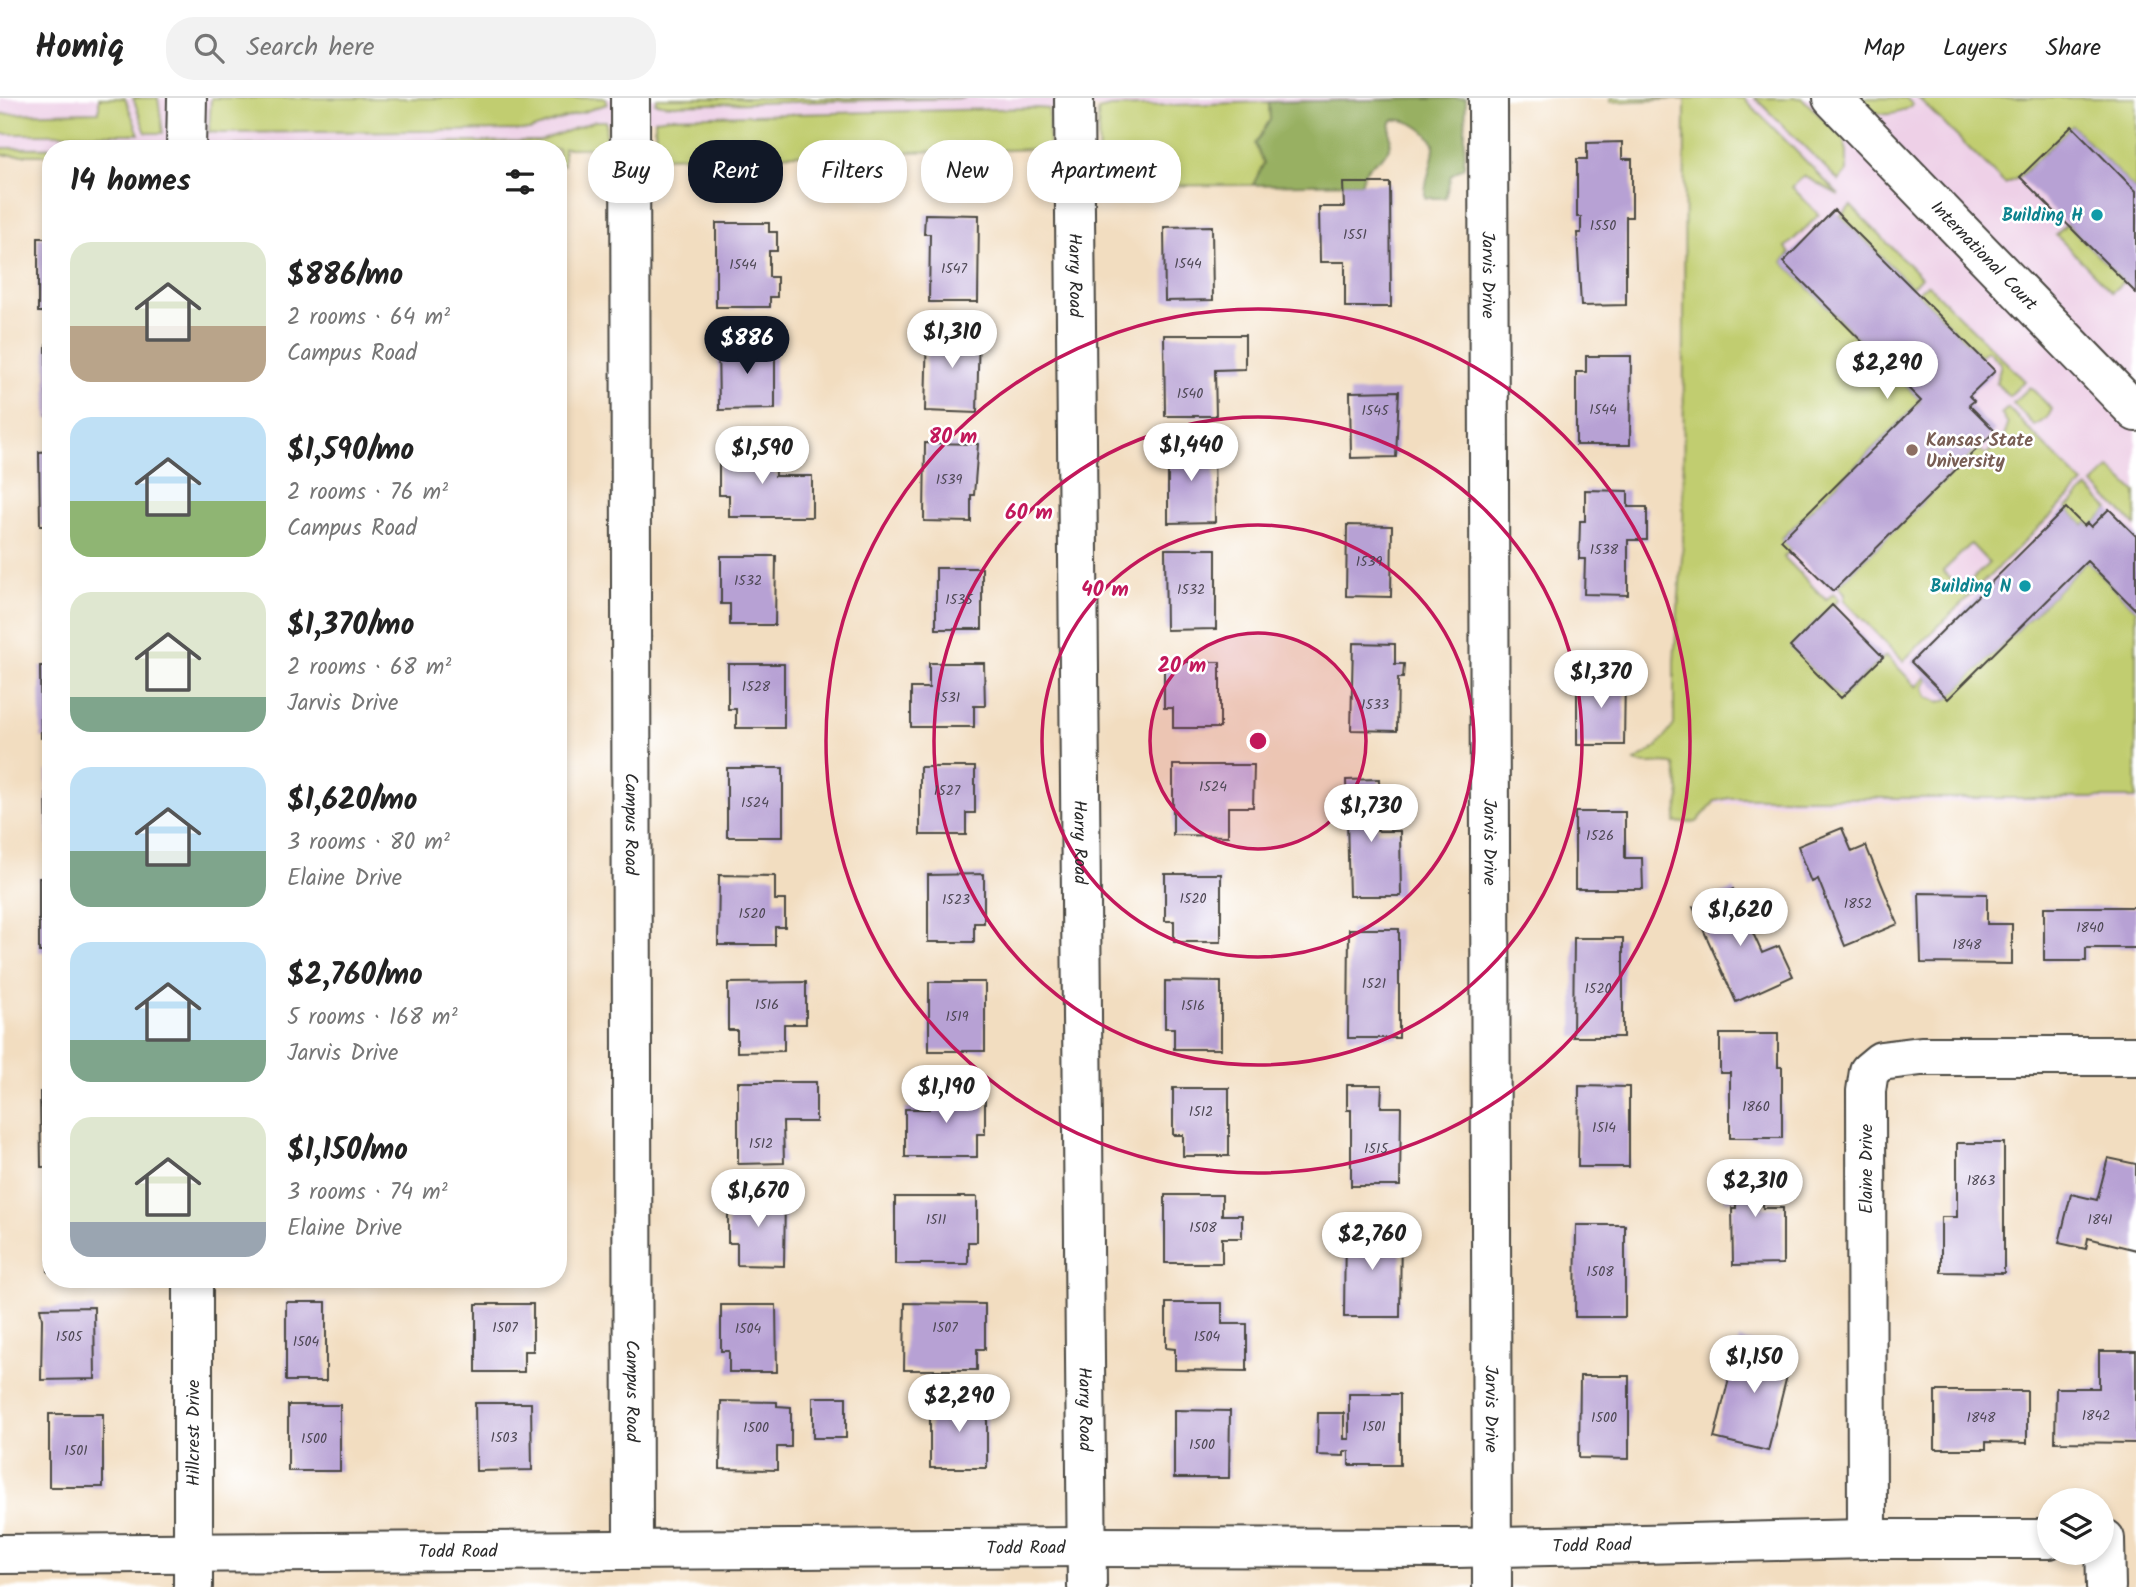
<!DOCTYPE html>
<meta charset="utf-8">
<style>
:root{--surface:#fff;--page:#f2f2f2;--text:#222;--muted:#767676;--line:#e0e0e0;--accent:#111827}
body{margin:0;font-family:Kalam,sans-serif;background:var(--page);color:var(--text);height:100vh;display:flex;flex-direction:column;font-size:26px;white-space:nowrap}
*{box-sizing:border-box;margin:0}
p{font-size:23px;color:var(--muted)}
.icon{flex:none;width:38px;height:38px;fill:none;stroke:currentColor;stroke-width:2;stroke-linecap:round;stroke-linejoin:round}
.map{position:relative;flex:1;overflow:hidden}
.sheet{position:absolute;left:42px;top:42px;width:525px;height:1148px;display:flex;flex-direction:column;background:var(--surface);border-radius:28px;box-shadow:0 4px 10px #0003}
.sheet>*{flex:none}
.banner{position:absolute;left:588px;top:42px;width:665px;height:63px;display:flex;gap:14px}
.buttons{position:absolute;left:2037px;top:1390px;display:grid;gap:14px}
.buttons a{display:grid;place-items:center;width:77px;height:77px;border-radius:50%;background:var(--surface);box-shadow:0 4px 10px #0003;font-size:35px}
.price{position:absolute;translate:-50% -60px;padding:0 16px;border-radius:24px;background:#fff;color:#222;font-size:23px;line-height:46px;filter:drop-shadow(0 2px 4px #0008)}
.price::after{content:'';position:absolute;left:50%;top:42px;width:21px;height:16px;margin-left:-10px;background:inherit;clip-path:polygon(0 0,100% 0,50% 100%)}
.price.current{background:var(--accent);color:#fff}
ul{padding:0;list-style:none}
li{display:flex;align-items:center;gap:21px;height:175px;padding:0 28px}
li span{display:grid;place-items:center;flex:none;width:196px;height:140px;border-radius:21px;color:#555}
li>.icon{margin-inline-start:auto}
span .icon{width:84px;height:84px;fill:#fffc;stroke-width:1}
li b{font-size:30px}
h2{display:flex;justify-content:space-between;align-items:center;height:84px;padding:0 28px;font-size:30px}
.tag{padding:0 24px;border-radius:28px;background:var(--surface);box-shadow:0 4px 10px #0003;font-size:24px;line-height:63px}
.tag.current{background:var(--accent);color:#fff}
header{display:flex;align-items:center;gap:42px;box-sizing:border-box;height:98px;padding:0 35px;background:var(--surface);border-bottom:2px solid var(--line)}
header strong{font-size:33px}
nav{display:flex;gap:38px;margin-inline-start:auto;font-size:24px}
.search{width:490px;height:63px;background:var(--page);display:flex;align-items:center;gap:18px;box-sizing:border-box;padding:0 24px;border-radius:28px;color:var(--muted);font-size:26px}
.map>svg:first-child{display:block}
.built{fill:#eed0e7}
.green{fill:#c1cd6f;stroke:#767c4d;stroke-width:2;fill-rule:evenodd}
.forest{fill:#98b062;stroke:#626e46;stroke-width:2}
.building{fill:#b7a1d4}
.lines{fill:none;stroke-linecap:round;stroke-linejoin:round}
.minor-casing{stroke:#494641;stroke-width:42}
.minor{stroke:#fff;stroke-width:38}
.ring{fill:none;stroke:#c2185b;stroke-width:3.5}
.culture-dot{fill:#0f9aa8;stroke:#fff;stroke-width:2.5}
.education-dot{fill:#8d6e63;stroke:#fff;stroke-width:2.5}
.labels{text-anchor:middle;stroke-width:5;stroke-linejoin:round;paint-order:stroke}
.number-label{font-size:14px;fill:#4e4855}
.culture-label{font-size:18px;font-weight:bold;fill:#0d838f;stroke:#fff;text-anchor:end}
.street-label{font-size:18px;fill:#2b2b2b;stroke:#fff}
.education-label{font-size:18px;font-weight:bold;fill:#785e54;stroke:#fff;text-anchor:start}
.centre{fill:#c2185b;stroke:#fff;stroke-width:3.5}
.ring-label{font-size:21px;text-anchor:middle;font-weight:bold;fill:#c2185b;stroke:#fff;stroke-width:5;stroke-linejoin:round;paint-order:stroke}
</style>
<header>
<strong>Homiq</strong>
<div class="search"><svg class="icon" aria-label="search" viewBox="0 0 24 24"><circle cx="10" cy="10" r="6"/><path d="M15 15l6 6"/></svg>Search here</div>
<nav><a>Map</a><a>Layers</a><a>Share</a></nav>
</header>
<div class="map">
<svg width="2136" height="1489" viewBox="0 0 2136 1489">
<rect width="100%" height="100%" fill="#fff"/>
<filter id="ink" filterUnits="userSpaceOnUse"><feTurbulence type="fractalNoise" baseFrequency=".0143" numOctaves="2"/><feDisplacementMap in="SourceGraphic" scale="14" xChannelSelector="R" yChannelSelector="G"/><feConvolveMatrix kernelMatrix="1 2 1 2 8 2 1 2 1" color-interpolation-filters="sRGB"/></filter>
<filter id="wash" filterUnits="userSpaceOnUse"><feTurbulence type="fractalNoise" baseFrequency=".00686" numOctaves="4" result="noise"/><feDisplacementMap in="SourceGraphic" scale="28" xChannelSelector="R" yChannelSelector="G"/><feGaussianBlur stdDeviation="1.57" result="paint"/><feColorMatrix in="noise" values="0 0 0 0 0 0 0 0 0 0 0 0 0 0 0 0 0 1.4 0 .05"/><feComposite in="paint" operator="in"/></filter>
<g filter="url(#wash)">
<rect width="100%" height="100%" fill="#f2ddc0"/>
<!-- built -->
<path class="built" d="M0,0H1425L644,22L596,26L544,44L0,50Z
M1692,0H2136V703L1683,706Z"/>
<!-- green -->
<path class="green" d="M99,0H125L139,36H0V16L99,14Z
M133,0H158L163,35H146Z
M211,0H606L607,6L530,32L221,35L209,34Z
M657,0H965L668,7L655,5Z
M1610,0H1744L1839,97L1804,78L1792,89L1819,117L1786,149L1790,156L1783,164L1921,303L1781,441L1791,451L1784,459L1826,502L1834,495L1839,501L1791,549L1841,600L1886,557L1917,589L1926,579L1928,582L1924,589L1927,599L1940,604L1948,601L2087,463L2136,512V700H1730L1715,703L1697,724L1675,725L1680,699L1675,667C1661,662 1647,670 1635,663L1657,649L1674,627V563L1683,445L1685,1L1610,4Z
M1755,0H1802L1843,40L1847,53V73L1839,83Z
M1860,0H1906L1913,7C1895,19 1874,22 1860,0Z
M1918,0H2136V93L2072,28L2020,79L2005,86Z
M1269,4L1270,22L1255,46L1264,65L1253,87L1099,88L1098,12L1110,9Z
M1037,10L1049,11V51L656,59L655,21L669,19Z
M595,23H606L605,50H564V67H558V51H209L219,48L539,43Z
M138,49L51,51V57H0V50Z
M1851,108L1921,179L1912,189L1840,118Z
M2067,126L2124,183L2112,194L2056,137Z
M1927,186L2025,283L2009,298L1996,285L2001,266L1987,252L1980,258L1917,195Z
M2030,289L2052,311L2048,319L2035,328L2013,305Z
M2008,310L2083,386L1903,563L1844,502L1845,495L1838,488L1977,350L1986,357L2004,339L2008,326L2001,316ZM1971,446L1989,465L1961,492L1943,473Z
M2110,370L2136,395V428L2093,386Z
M2088,390L2109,411L2091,429L2087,425L2084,428L2066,410Z"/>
<!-- forest -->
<path class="forest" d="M1466,0L1464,69L1451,77L1445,100H1425C1423,83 1435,65 1434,45C1425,31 1409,20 1392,22C1387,33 1393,41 1389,50C1381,66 1363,64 1362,85L1253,87L1264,65L1255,46L1270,22L1269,4Z"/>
<g id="blocks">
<!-- building -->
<path class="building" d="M2072,28L2136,93V195L2020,79Z
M1622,44V61H1632V119H1626V207L1581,208L1577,135H1581V119H1577V61H1587V45Z
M1343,85H1390L1391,209H1345V164H1320L1319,109H1344Z
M1834,112L1995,273L1969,298L1974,303L1969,307L1995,333L1833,493L1781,442L1921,303L1783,164Z
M925,116L979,117L978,204H929L930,136H924Z
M716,125H769V134H777V153H769V179H777V199H770V209H716Z
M1212,128L1213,202L1165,203L1164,129Z
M38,140H51V214H38Z
M927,230L979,231L977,315L925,313Z
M1164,237H1245V271L1215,272L1216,318H1165Z
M718,244H775V311L719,312Z
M46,246H51V320L47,321Z
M1586,258H1631L1630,347H1576V274H1586Z
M1399,293L1396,359L1351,360L1350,294Z
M1214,344L1215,424L1168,425V345Z
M925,345L978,346L974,397H971V424L924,423Z
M719,351H774L775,378H812V419H729V397H719Z
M51,353V428H40L39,354Z
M1585,392L1628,393V409H1647V442H1628V497L1584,496L1585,461H1579L1580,423H1585Z
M2066,410L2084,428L2087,425L2091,429L2109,411L2136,438V512L2087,463L1948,601L1911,564Z
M1347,427L1392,428L1391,499L1346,498Z
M1165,451H1216V531L1166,532Z
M721,458H776L775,527H730V506H721Z
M936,470H982V531H936Z
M1832,507L1883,559L1841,600L1790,549Z
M1353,545L1395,546V566H1404L1403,580H1398L1397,633L1351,632Z
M1164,564H1220V630H1173V610H1164Z
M929,565H984L985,608H974V629H911V590H929Z
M728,566H784V630H736V611H728Z
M40,568H51V640H41Z
M1577,577L1625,578L1624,647H1577Z
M1173,667H1254L1253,709H1228V738L1173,737Z
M920,669H975V715H966V737H920Z
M727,670H783V739H727Z
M46,673H51V747H47Z
M1379,681L1380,721H1377V733H1400L1401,798H1349L1346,682Z
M1575,714H1625V760H1642L1643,791H1575Z
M1842,730L1852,754L1866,748L1898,826L1845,848L1818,781L1812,784L1798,748Z
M984,776V825H974V844H928V777Z
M1165,776H1221V844H1174V823H1165Z
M719,777L775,778V802H785V829H775V847H718Z
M39,780H51V854H39Z
M1733,791L1762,855L1779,848L1793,878L1736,904L1693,809Z
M1919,795L1987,796V826H2012V866L1921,865Z
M2044,809H2136V850H2086V863H2044Z
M1349,831H1399V940H1348Z
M1574,840H1623V939H1573Z
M47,883H51V965H48Z
M1165,883L1221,884V951H1174V930H1165Z
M806,884V926H784V953L737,954V932H728V885Z
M929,884H985V953H929Z
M1720,936H1778V969H1782V1040H1730V975H1720Z
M738,984H816V1024H783L784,1065L738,1066Z
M1347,987H1382L1381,1009H1401L1400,1088H1351V1012H1347Z
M1579,988L1629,989V1069H1578Z
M1173,990H1229V1058H1183V1037H1173Z
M929,991H985V1036H977V1059H905V1011H929Z
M40,994H51V1069H41Z
M1957,1045H2004V1175L1941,1174V1119H1957Z
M2108,1060L2136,1066V1152L2088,1140L2086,1151L2059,1145L2071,1096L2097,1102Z
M1725,1075H1775V1103H1763V1110H1783V1166L1733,1167L1732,1110H1736V1102L1725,1103Z
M1165,1097H1222V1117H1242V1140H1222V1165H1165Z
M728,1098H785L784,1168L737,1167V1145H728Z
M895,1099H977V1144H968V1166H895Z
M48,1102H51V1174H48Z
M1576,1127H1625V1219H1575Z
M1345,1130H1401L1400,1219H1344Z
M286,1204H326V1283H286Z
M905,1205L985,1206V1251H977V1272H904Z
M1166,1205H1222V1226H1247V1273L1175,1272V1251L1166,1250Z
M476,1206H533V1253H524V1274H476Z
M721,1207H776L777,1274H729V1253H721Z
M94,1209L95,1281L41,1282L42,1221L40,1210Z
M1739,1241L1793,1254L1768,1353L1714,1340Z
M2099,1253H2136V1345L2055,1344L2056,1290H2099Z
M1580,1278H1629V1361L1579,1360Z
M1935,1293H2027V1345L1986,1344V1351H1935Z
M1349,1296H1400V1367H1349V1353H1344V1358L1317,1357L1318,1315H1344V1341H1349Z
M813,1299H846V1340H813Z
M930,1302H987V1370H930Z
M721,1303L777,1304V1308L791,1309V1349H777V1372L720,1371Z
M475,1305H531L532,1372L476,1373Z
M288,1307H340V1373H288Z
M1174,1312L1230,1313L1229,1380H1174Z
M49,1316H103V1389H49Z"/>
</g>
</g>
<g filter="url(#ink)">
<use href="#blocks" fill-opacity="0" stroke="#494641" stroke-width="2"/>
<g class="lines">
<!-- minor casing -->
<g class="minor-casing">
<g id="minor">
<path id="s1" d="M630,0L633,1451"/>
<path id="s2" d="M1074,0L1087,1489"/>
<path id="s3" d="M1488,0L1492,1489"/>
<path id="s4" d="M1832,0L2136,314"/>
<path d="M186,51L187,0"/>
<path d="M193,1181V1489"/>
<path d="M1867,1441L1866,993L1869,973L1881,963L1921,958H2136"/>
<path d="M2105,1441L2106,1489"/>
<path id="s5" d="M0,1456L1086,1449L1456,1450L1867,1441H2049"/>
</g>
</g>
<!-- minor -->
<use href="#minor" class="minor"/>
</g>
</g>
<!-- distance rings -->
<circle cx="1258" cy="643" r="108" fill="#c2185b" fill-opacity=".12"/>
<g class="ring">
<circle cx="1258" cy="643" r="108"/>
<circle cx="1258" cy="643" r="216"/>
<circle cx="1258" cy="643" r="324"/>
<circle cx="1258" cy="643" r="432"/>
</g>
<!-- markers -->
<g class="culture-dot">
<circle cx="2097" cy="117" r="7"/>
<circle cx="2025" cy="488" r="7"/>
</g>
<circle class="education-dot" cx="1912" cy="352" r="7"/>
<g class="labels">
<!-- number labels -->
<g class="number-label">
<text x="1603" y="132">1550</text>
<text x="1355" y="141">1551</text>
<text x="1188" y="170">1544</text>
<text x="743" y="171">1544</text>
<text x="954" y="175">1547</text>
<text x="1190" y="300">1540</text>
<text x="1603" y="316">1544</text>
<text x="1375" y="317">1545</text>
<text x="949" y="386">1539</text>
<text x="1604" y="456">1538</text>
<text x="1369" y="468">1539</text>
<text x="748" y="487">1532</text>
<text x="1191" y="496">1532</text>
<text x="959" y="506">1535</text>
<text x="756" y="593">1528</text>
<text x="948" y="604">1531</text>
<text x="1375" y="611">1533</text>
<text x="1213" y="693">1524</text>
<text x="947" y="697">1527</text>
<text x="755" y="709">1524</text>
<text x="1600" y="742">1526</text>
<text x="1193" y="805">1520</text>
<text x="956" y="806">1523</text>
<text x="1858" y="810">1852</text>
<text x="752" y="820">1520</text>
<text x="2090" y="834">1840</text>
<text x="1967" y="851">1848</text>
<text x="1374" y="890">1521</text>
<text x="1598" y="895">1520</text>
<text x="767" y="911">1516</text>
<text x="1193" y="912">1516</text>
<text x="957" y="923">1519</text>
<text x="1756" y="1013">1860</text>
<text x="1201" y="1018">1512</text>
<text x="1604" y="1034">1514</text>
<text x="761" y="1050">1512</text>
<text x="1376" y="1055">1515</text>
<text x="1981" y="1087">1863</text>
<text x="936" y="1126">1511</text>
<text x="2100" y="1126">1841</text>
<text x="1203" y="1134">1508</text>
<text x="1600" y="1178">1508</text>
<text x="505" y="1234">1507</text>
<text x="945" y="1234">1507</text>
<text x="748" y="1235">1504</text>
<text x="69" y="1243">1505</text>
<text x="1207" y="1243">1504</text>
<text x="306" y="1248">1504</text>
<text x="2096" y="1322">1842</text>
<text x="1604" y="1324">1500</text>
<text x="1981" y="1324">1848</text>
<text x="1374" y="1333">1501</text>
<text x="756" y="1334">1500</text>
<text x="504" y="1344">1503</text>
<text x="314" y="1345">1500</text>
<text x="1202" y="1351">1500</text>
<text x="76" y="1357">1501</text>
</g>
<!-- culture labels -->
<g class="culture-label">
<text x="2083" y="123">Building H</text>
<text x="2011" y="494">Building N</text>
</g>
<!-- street labels -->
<g class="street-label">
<text dy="6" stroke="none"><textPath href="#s4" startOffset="219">International Court</textPath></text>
<text dy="6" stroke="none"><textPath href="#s2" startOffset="177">Harry Road</textPath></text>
<text dy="6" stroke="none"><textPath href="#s3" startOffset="177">Jarvis Drive</textPath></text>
<text dy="6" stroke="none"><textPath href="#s1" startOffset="726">Campus Road</textPath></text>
<text dy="6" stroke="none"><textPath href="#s3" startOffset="744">Jarvis Drive</textPath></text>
<text dy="6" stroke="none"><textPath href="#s2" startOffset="744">Harry Road</textPath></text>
<text transform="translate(1866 1071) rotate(-90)" y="6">Elaine Drive</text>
<text dy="6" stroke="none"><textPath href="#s1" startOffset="1293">Campus Road</textPath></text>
<text dy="6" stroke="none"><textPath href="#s2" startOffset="1311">Harry Road</textPath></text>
<text dy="6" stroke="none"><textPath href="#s3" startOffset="1311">Jarvis Drive</textPath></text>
<text transform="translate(193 1335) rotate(-90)" y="6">Hillcrest Drive</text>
<text dy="6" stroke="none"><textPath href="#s5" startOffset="1592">Todd Road</textPath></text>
<text dy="6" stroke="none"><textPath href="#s5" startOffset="1026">Todd Road</textPath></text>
<text dy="6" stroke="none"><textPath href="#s5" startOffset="458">Todd Road</textPath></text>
</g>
<!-- education labels -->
<g class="education-label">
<text x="1926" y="348">Kansas State<tspan x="1926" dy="21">University</tspan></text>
</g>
</g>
<circle cx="1258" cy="643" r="10" class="centre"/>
<g class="ring-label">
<text x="953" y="345">80 m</text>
<text x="1029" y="421">60 m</text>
<text x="1105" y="498">40 m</text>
<text x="1182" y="574">20 m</text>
</g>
</svg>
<div class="buttons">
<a><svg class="icon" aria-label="layers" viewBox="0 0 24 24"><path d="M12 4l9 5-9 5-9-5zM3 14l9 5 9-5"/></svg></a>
</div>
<b class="price" style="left:952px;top:272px">$1,310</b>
<b class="price current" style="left:747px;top:278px">$886</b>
<b class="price" style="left:1887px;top:303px">$2,290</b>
<b class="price" style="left:1191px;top:385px">$1,440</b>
<b class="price" style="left:762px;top:388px">$1,590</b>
<b class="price" style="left:1601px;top:612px">$1,370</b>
<b class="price" style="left:1371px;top:746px">$1,730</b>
<b class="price" style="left:1740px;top:850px">$1,620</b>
<b class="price" style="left:946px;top:1027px">$1,190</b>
<b class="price" style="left:1755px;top:1121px">$2,310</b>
<b class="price" style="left:758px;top:1131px">$1,670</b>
<b class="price" style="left:1372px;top:1174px">$2,760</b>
<b class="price" style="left:1754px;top:1297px">$1,150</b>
<b class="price" style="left:959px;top:1336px">$2,290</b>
<div class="banner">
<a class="tag">Buy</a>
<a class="tag current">Rent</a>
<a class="tag">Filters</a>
<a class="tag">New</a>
<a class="tag">Apartment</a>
</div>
<section class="sheet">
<h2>14 homes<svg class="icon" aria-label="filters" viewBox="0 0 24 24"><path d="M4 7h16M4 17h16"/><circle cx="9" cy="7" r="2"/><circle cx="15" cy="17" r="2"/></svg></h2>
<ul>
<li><span style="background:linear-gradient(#dfe7d0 60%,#b9a48a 0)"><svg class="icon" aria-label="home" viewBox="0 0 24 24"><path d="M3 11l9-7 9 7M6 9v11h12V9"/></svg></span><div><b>$886/mo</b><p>2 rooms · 64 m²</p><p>Campus Road</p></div></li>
<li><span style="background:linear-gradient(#bfe0f5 60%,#8fb573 0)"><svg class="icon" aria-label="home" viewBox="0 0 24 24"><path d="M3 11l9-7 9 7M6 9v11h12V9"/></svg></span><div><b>$1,590/mo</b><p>2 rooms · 76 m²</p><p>Campus Road</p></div></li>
<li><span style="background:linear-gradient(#dfe7d0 75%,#7fa58c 0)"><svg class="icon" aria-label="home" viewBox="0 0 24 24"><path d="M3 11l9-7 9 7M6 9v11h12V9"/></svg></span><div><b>$1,370/mo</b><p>2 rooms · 68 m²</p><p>Jarvis Drive</p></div></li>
<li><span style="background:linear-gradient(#bfe0f5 60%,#7fa58c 0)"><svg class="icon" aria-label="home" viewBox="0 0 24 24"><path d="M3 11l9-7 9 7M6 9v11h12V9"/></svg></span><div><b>$1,620/mo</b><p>3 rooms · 80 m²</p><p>Elaine Drive</p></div></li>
<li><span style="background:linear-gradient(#bfe0f5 70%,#7fa58c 0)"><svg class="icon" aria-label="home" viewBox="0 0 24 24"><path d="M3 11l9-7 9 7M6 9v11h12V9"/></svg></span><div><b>$2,760/mo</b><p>5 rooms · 168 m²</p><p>Jarvis Drive</p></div></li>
<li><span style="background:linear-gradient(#dfe7d0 75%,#9aa5b1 0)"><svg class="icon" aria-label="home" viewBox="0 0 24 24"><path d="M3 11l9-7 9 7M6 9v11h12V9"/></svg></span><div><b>$1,150/mo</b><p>3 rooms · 74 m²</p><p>Elaine Drive</p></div></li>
</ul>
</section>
</div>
